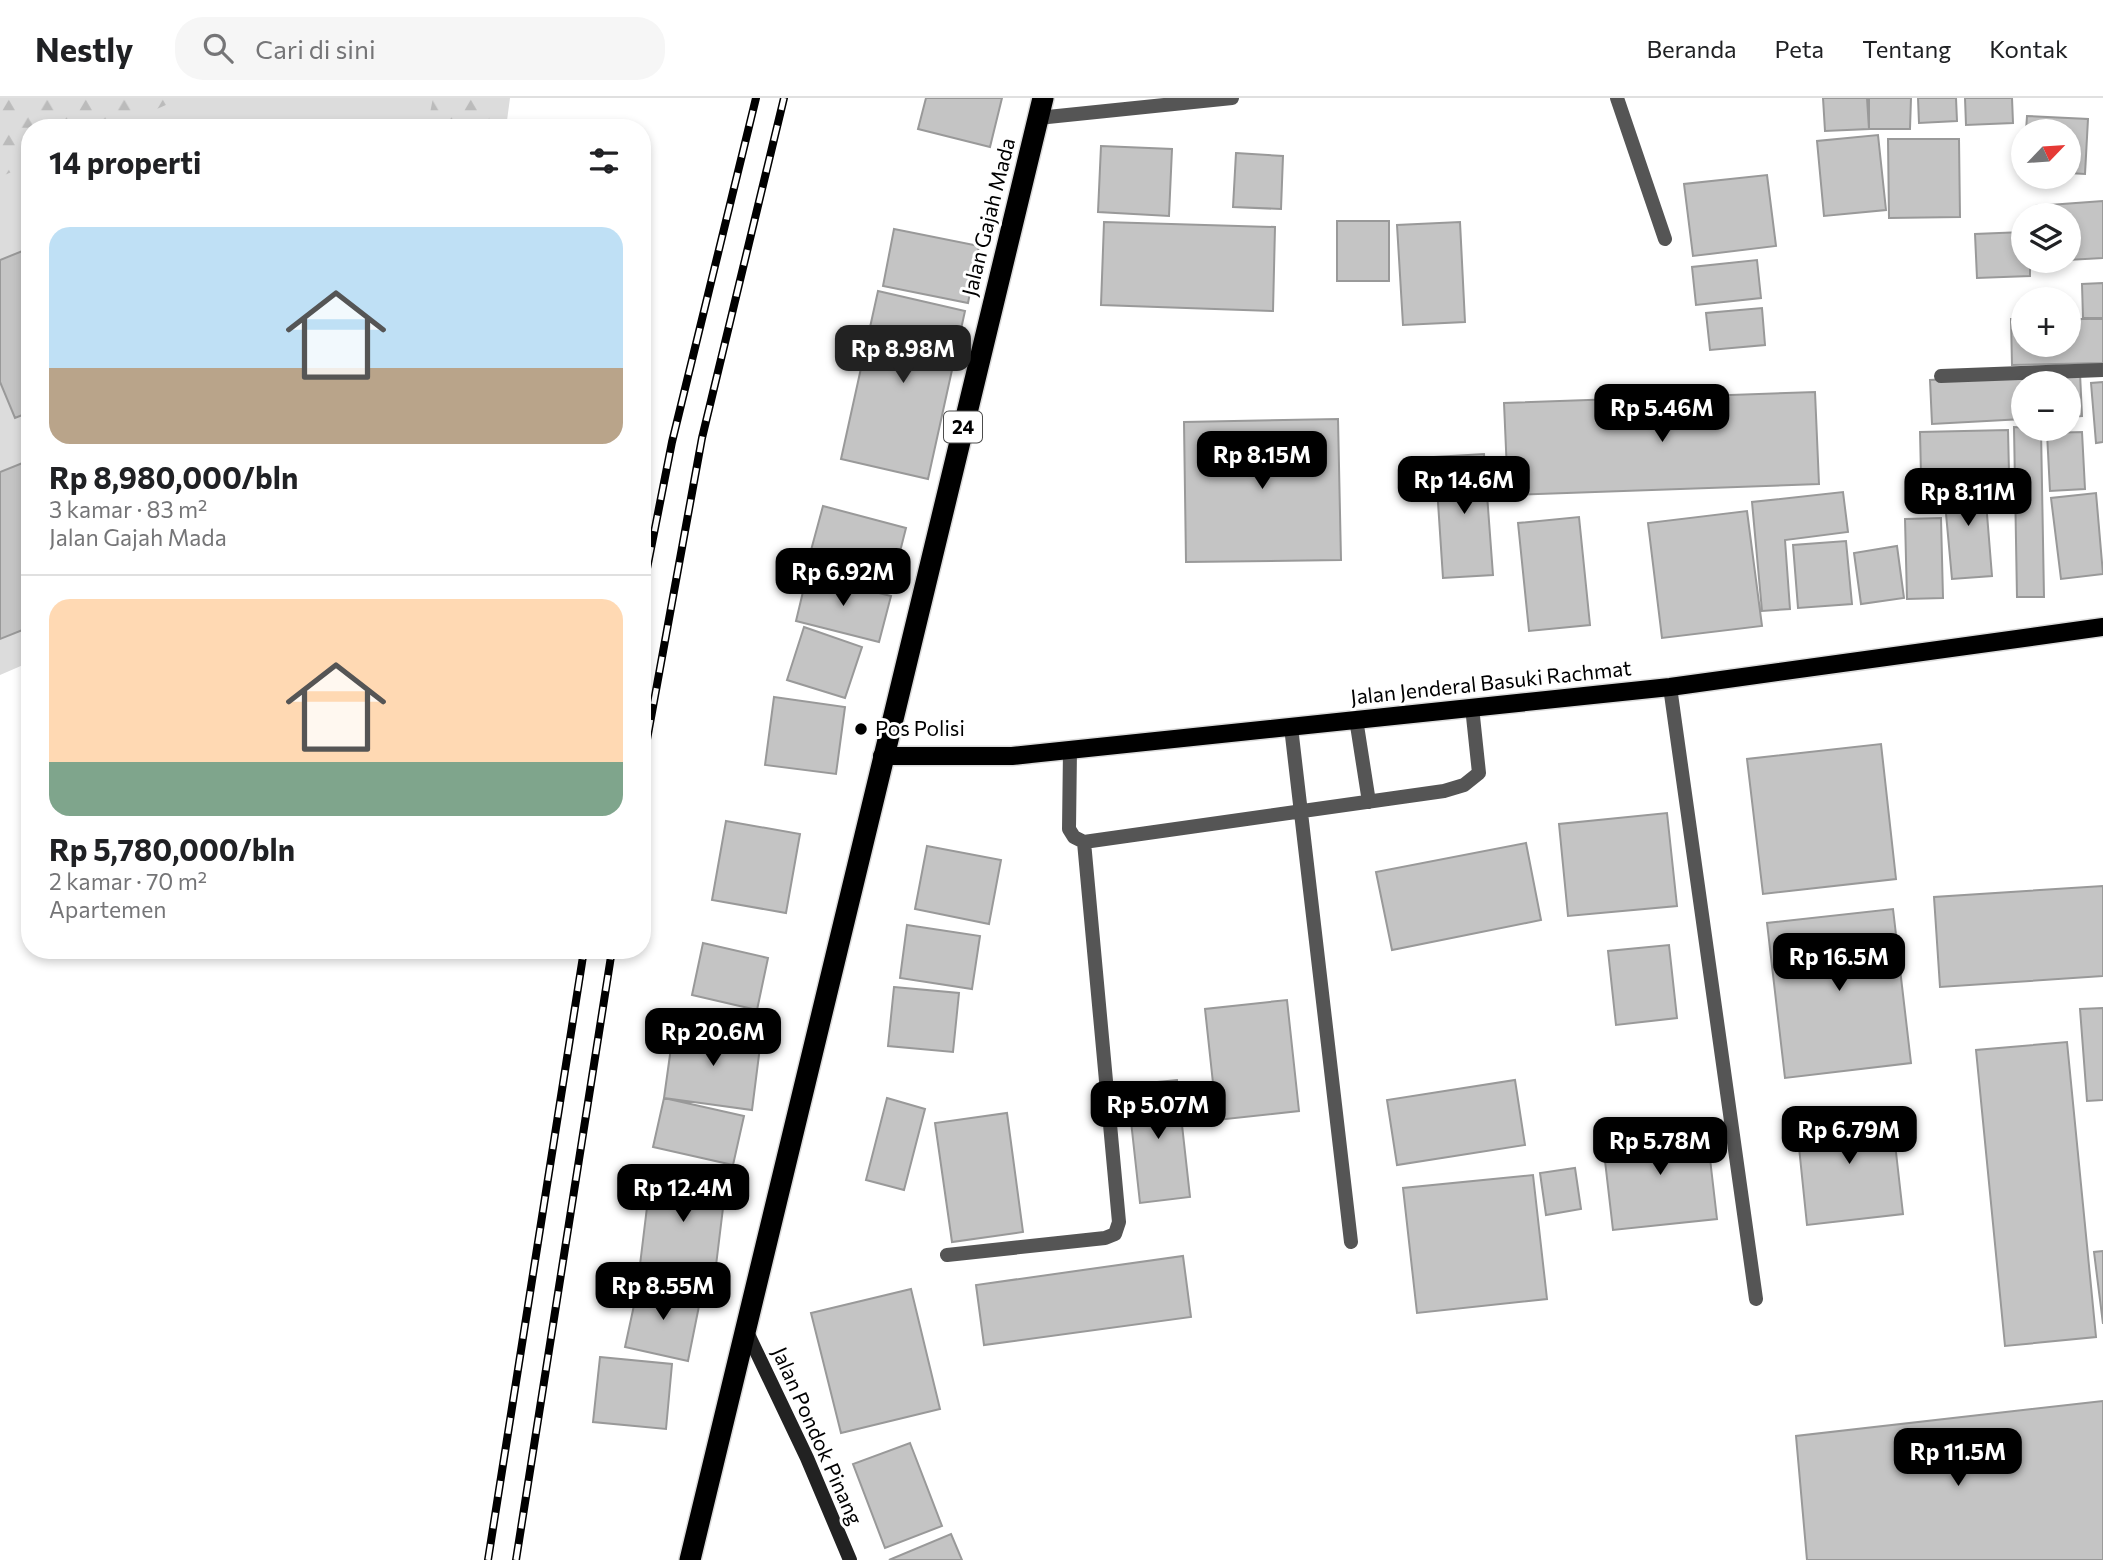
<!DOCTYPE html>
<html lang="id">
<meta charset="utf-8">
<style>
:root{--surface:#fff;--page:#f6f6f6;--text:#202124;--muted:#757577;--line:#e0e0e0;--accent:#000}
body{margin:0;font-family:Commissioner,sans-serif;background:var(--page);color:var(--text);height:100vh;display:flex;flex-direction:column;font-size:26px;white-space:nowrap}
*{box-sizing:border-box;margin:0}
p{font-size:23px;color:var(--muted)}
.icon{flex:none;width:38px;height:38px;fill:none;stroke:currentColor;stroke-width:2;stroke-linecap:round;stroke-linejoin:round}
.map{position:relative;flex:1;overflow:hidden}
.details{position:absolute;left:21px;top:21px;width:630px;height:840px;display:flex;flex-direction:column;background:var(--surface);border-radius:28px;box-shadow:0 4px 10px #0003}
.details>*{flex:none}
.needle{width:46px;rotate:65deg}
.buttons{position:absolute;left:2011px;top:21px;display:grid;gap:14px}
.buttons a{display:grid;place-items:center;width:70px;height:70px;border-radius:50%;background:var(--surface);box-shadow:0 4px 10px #0003;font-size:35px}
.price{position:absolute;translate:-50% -60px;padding:0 16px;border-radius:14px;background:var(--accent);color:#fff;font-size:23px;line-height:46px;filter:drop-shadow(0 2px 4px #0008)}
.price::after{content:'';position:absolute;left:50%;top:42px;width:21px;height:16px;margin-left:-10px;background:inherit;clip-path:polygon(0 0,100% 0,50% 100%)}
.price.current{background:#222;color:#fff}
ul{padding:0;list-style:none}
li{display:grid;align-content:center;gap:14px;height:371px;padding:0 28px}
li+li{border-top:2px solid var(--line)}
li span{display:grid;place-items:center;height:217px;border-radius:21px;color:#555}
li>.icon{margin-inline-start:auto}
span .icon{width:126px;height:126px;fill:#fffc;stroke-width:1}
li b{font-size:30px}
h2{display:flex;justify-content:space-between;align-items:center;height:84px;padding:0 28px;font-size:30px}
header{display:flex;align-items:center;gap:42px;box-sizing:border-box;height:98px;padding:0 35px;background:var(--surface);border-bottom:2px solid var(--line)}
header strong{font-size:33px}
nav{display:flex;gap:38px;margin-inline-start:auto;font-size:24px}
.search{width:490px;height:63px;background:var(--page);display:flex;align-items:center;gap:18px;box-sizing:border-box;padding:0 24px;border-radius:28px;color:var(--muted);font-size:26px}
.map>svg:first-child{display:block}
.grass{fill:#dcdcdc}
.forest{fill:url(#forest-firs)}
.building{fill:#c4c4c4;stroke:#999;stroke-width:2}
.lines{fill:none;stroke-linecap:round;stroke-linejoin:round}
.primary-casing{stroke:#dbdbdb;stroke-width:21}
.highway-casing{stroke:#dbdbdb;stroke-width:24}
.lane{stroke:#555;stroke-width:14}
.street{stroke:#555;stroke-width:14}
.secondary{stroke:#222;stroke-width:14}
.primary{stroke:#000;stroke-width:18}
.highway{stroke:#000;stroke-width:21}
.rail-casing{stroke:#000;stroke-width:8}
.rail{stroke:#fff;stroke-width:5;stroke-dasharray:16;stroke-linecap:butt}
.poi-dot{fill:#000;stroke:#fff;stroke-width:2.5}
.labels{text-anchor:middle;stroke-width:6;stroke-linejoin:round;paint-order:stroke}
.shield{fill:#fff;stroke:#4c4c4c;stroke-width:2}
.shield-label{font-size:19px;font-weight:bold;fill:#000}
.street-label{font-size:21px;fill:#000;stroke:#fff}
.poi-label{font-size:21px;fill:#000;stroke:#fff;text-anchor:start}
</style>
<header>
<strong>Nestly</strong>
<div class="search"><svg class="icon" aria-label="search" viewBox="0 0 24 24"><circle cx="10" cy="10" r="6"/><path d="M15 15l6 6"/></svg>Cari di sini</div>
<nav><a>Beranda</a><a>Peta</a><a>Tentang</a><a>Kontak</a></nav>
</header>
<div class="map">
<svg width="2103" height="1462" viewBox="0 0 2103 1462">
<defs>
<pattern id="forest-firs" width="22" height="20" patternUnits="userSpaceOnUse" patternTransform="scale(1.75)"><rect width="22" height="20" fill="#dcdcdc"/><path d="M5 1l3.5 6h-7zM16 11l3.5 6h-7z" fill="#bbb"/></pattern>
</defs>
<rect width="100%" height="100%" fill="#fff"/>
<!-- grass -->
<path class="grass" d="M0,0H510L506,30H30V564L0,577Z"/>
<!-- forest -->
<path class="forest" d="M0,0H182L113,30H30V66L0,79Z
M433,0H492L488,30H427Z"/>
<!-- building -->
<path class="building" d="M926,0H1002L990,49L918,31Z
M1823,0H1867L1869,31L1825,33Z
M1869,0H1911L1910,31H1869Z
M1918,0H1956L1957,23L1919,25Z
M1965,0H2012L2013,25L1966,27Z
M2027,18L2088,21L2085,76L2068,75V33H2026Z
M1878,37L1886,112L1824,118L1817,43Z
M1888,41H1959L1960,119L1889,120Z
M1101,48L1172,51L1169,118L1098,114Z
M1236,55L1283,58L1281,111L1233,109Z
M1767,77L1776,148L1693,158L1684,86Z
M2103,103V160L2068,162V117H2037L2036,108Z
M1337,123H1389V183H1337Z
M1104,124L1275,129L1273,213L1101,207Z
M1460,124L1465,224L1403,227L1397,127Z
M894,131L979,148L968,205L883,188Z
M2023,134V163H2030V178L1977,180L1975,136Z
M30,150V314L15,320L0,284V162Z
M1757,162L1761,200L1696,207L1692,169Z
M2103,185V220H2083L2082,186Z
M878,193L965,213L928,381L841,361Z
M1762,210L1765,247L1710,252L1706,215Z
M2011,221H2023V247H2068V221H2103V265L2012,267Z
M2080,275L2082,318L2068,319V285H2023V321L1932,326L1930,282Z
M2103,284V344L2096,345L2091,285Z
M1815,294L1819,386L1508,397L1504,305Z
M1338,321L1341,462L1186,464L1184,324Z
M2014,329L2041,331L2044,499H2017Z
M2008,332L2009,375L1921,377L1920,334Z
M2082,334L2085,391L2050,393L2047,335Z
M1484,356L1493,477L1443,480L1435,359Z
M30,362V529L0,541V374Z
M1984,379L1992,478L1952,481L1943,383Z
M1843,394L1848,434L1785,442L1790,511L1762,513L1752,404Z
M2096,395L2103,476L2061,481L2051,400Z
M823,408L906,430L891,489L807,467Z
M1747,413L1762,528L1662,540L1648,425Z
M1579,419L1590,527L1529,533L1518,425Z
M1941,420L1943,500L1907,501L1905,421Z
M1846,443L1852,506L1798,510L1793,447Z
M1897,448L1904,500L1861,506L1854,455Z
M807,477L891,498L879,544L796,523Z
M804,529L862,549L845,600L787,582Z
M774,599L845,609L836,676L765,667Z
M1881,646L1896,781L1763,796L1747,661Z
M1667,715L1677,808L1568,818L1559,726Z
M726,723L800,736L786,815L712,802Z
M1526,745L1541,822L1392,852L1376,774Z
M927,748L1001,762L989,826L915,811Z
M2103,788V878L1940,889L1934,799Z
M1893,811L1911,965L1785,980L1767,825Z
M907,827L980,838L972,891L900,880Z
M703,845L768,860L757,912L692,897Z
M1669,847L1677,920L1616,927L1608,853Z
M894,889L959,895L953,954L888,948Z
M1287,902L1299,1013L1217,1022L1205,911Z
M2103,910V1002L2087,1003L2080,911Z
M674,928L761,941L752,1012L664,1000Z
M2067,944L2096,1239L2005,1248L1976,952Z
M1177,982L1190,1099L1140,1105L1127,987Z
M1515,982L1525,1047L1397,1067L1387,1002Z
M664,1000L744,1018L733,1067L653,1049Z
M887,1000L925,1011L904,1092L866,1082Z
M1891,1010L1903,1116L1807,1127L1796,1020Z
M1007,1015L1023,1134L952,1144L935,1025Z
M1706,1026L1717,1121L1613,1132L1602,1037Z
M652,1068L727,1077L714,1184L639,1175Z
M1575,1070L1581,1111L1546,1117L1540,1075Z
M1533,1077L1547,1201L1417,1215L1403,1090Z
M2103,1153V1226L2094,1154Z
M1183,1158L1191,1219L984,1247L976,1187Z
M639,1184L701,1198L688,1263L625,1249Z
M911,1191L940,1311L841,1335L811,1215Z
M600,1259L672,1266L666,1331L593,1324Z
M2103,1303V1462H1807L1796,1338Z
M910,1345L942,1428L885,1450L853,1366Z
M951,1436L962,1462H889Z"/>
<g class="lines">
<!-- primary casing -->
<g class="primary-casing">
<path id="primary" d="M882,658H1012L1670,589L2103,529"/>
</g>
<!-- highway casing -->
<g class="highway-casing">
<path id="highway" d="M690,1462L1043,0"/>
</g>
<!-- lane -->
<path class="lane" d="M1670,589L1756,1201
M1356,621L1369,704
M1291,629L1351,1144
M1070,652L1069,731L1074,739L1084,744L1444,693L1464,687L1479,675L1472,609
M947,1157L1105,1140L1115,1136L1119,1124L1084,744"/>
<!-- street -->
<path class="street" d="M1617,0L1665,141
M1038,20L1232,0
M1941,278L2103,272"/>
<!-- secondary -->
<path class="secondary" d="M746,1232L807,1360L850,1462"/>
<!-- primary -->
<use href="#primary" class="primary"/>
<!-- highway -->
<use href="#highway" class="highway"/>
<!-- rail casing -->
<g class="rail-casing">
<path id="rail" d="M642,496L672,344L756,0
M642,669L702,340L784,0
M488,1462L584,852
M516,1462L612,852"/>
</g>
<!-- rail -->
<use href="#rail" class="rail"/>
</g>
<!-- markers -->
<circle class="poi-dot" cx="861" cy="631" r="7"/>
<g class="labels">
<!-- shield labels -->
<rect class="shield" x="944" y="313.5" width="38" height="31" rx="5"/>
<g class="shield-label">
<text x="963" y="336">24</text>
</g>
<!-- street labels -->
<g class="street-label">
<text transform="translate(989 119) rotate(-76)" y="7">Jalan Gajah Mada</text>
<text transform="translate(1491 585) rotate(-6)" y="7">Jalan Jenderal Basuki Rachmat</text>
<text transform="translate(817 1338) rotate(66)" y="7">Jalan Pondok Pinang</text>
</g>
<!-- poi labels -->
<g class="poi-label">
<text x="875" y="638">Pos Polisi</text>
</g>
</g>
</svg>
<div class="buttons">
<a><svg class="needle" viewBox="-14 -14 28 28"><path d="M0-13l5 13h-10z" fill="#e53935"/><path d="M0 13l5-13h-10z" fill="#757577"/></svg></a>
<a><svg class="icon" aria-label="layers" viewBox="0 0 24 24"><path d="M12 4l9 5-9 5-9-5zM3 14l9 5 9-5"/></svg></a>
<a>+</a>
<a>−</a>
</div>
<b class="price current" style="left:903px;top:287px">Rp 8.98M</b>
<b class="price" style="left:1662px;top:346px">Rp 5.46M</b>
<b class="price" style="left:1262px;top:393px">Rp 8.15M</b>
<b class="price" style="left:1464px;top:418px">Rp 14.6M</b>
<b class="price" style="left:1968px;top:430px">Rp 8.11M</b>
<b class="price" style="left:843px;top:510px">Rp 6.92M</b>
<b class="price" style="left:1839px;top:895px">Rp 16.5M</b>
<b class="price" style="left:713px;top:970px">Rp 20.6M</b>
<b class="price" style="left:1158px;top:1043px">Rp 5.07M</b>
<b class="price" style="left:1849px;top:1068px">Rp 6.79M</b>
<b class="price" style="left:1660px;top:1079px">Rp 5.78M</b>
<b class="price" style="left:683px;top:1126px">Rp 12.4M</b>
<b class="price" style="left:663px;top:1224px">Rp 8.55M</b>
<b class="price" style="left:1958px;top:1390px">Rp 11.5M</b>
<section class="details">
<h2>14 properti<svg class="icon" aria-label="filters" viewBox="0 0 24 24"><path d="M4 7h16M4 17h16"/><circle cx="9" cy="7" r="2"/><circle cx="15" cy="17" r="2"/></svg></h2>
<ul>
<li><span style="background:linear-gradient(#bfe0f5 65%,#b9a48a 0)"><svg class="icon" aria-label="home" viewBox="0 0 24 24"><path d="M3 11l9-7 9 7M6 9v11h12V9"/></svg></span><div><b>Rp 8,980,000/bln</b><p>3 kamar · 83 m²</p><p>Jalan Gajah Mada</p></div></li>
<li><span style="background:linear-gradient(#ffd9b3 75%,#7fa58c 0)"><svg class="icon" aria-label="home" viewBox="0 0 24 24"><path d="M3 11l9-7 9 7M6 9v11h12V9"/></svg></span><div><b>Rp 5,780,000/bln</b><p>2 kamar · 70 m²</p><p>Apartemen</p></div></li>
</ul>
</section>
</div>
